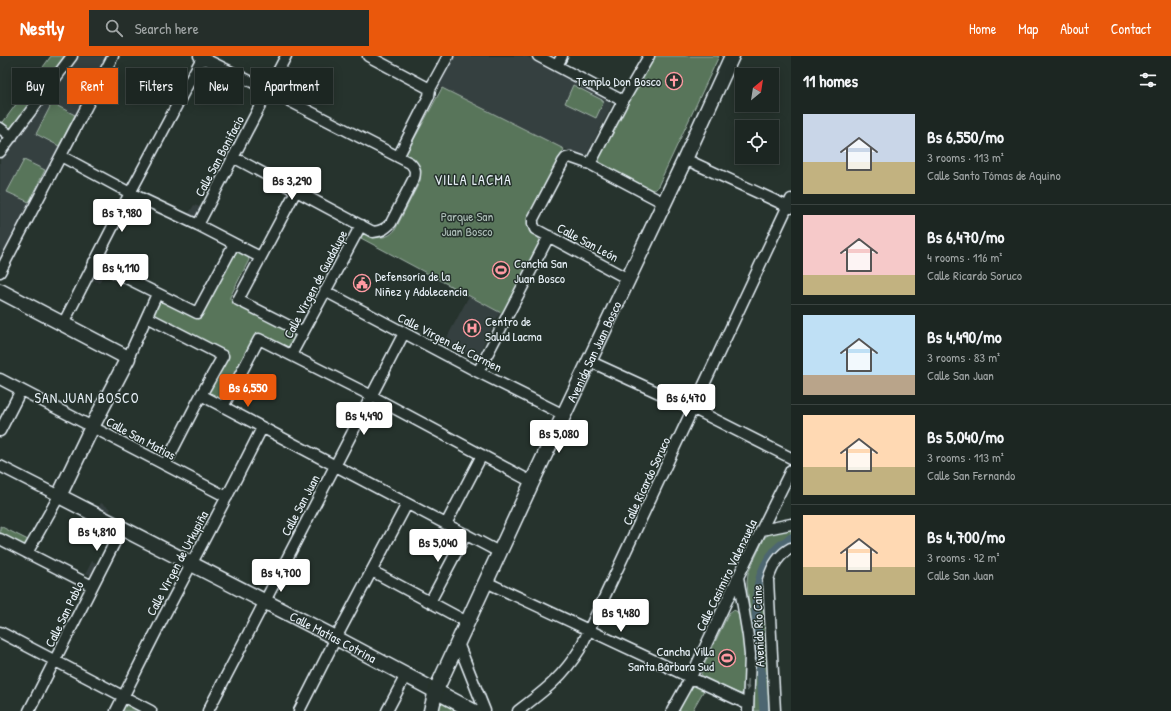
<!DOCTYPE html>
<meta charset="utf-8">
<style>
:root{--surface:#1c2622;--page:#252e2a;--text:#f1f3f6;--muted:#a0a5a5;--line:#3a4340;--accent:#ea580c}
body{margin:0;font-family:"Patrick Hand",sans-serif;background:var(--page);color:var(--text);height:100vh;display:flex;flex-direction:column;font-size:15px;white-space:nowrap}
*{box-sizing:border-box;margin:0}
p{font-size:13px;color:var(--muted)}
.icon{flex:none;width:22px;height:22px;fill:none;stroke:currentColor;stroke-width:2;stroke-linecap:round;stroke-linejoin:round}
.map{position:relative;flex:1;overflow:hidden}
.details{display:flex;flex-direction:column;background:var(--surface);width:380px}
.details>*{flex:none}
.banner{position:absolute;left:12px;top:12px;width:380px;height:36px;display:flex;gap:8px}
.needle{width:26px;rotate:30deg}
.tools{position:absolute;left:735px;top:12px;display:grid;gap:8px}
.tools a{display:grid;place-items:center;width:44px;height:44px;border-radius:0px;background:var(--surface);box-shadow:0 2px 10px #0003,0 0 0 1px var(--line);font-size:20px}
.price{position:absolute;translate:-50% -34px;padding:0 9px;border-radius:4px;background:#fff;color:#222;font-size:13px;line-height:26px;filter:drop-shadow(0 1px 2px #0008)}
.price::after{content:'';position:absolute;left:50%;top:24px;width:12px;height:9px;margin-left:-6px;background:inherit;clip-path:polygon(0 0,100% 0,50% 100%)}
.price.current{background:var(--accent);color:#fff}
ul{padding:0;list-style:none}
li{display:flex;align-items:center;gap:12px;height:100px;padding:0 12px}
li+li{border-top:1px solid var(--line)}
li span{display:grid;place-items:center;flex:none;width:112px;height:80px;border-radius:0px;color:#555}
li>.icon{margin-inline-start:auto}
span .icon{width:48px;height:48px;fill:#fffc;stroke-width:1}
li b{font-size:17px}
h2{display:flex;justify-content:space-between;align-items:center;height:48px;padding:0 12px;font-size:17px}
.tag{padding:0 14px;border-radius:0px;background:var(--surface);box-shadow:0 2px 10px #0003,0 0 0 1px var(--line);font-size:14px;line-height:36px}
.tag.current{background:var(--accent);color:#fff}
header{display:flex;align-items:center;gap:24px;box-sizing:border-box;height:56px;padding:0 20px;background:var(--accent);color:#fff}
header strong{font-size:19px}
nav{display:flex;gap:22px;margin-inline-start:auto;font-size:14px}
.search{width:280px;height:36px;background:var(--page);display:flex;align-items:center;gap:10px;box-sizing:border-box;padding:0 14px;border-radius:0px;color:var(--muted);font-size:15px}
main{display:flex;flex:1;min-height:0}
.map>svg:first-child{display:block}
.built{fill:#363f3f}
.green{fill:#58745a;stroke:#a0b2a9}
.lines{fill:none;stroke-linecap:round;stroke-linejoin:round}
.canal{stroke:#4d6671;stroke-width:9}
.street-casing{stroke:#e8f1f8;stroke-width:13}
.secondary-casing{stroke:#e8f1f8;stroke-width:17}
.street{stroke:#26332d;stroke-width:10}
.secondary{stroke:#26332d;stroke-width:14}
.oneway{fill:#6a7674}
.labels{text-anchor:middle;stroke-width:3;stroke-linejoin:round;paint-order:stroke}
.poi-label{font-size:13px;fill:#e8f1f8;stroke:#26332d;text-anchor:start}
.street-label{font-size:13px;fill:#e8f1f8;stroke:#26332d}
.park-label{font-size:13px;fill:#aebfb9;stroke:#26332d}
.neighbourhood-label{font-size:14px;letter-spacing:1px;fill:#e8f1f8;stroke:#26332d}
</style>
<header>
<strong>Nestly</strong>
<div class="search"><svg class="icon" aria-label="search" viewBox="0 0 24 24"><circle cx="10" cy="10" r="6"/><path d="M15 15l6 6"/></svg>Search here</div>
<nav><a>Home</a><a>Map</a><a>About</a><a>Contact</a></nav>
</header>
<main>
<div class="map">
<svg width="791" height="655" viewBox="0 0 791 655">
<rect width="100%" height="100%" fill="#26332d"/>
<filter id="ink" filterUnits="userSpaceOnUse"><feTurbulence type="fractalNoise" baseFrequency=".025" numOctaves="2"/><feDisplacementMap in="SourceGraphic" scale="8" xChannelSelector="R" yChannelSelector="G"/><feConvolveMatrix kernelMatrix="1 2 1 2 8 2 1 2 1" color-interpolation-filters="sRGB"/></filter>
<g filter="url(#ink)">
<!-- built -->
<path class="built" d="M79,0H107L0,206V104Z
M454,0H526L609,43L612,48L611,51L589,95L587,98L583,100H579L442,32L439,31L440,28Z
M194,149L203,152L197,163L188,159Z
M98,215L104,218L99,227L92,223L94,217Z
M469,240L500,256L478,299L472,302L444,287Z
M101,447L111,453L107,459L97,454Z
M92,505L98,508L92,520L86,517Z"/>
<!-- green -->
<path class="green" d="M51,0H67L10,75L1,69Z
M653,0H719L658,130L656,133L650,135L601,109L599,104L600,99Z
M573,29L604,45L596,62L565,47Z
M442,32L564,93L528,166C528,178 538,177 541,187L503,258L359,181L361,177H363C375,181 386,185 395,174L420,125C422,112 415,108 407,100L406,98Z
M52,47L75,59L59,90L36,78Z
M24,104L45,114L29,146L7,136Z
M236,195L248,201L249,204L230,241V243L294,278L295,281L289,292L286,293L259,278L256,277L221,344L208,337V336L226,301L152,258L157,243L196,261Z
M0,470L28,484L25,488L22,490L0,479Z
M791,471V488L768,512L770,655H754L753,600L747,526L748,517L765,481L771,477Z
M733,554L736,555L740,558L747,586L745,634L743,637L740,638L705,623L701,618V615L729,557Z
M692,628L704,634L692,655H677Z
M442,646L464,655H435L439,647Z
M127,648L129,649L142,655H121L125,649Z"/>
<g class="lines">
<!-- canal -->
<path class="canal" d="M764,655L756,557C756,535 759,513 774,496C778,490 785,486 791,482"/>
<!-- street casing -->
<g class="street-casing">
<path id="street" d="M199,0L268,34L410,107C415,112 416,115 414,122L391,167C385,173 382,175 373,176L233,101
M368,0L430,33
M538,0L623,45
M557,10L562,0
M0,72L12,81
M0,96L72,0
M61,100L130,137L198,169L260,201
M398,101L429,40L430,33L448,0
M685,103L791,152
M590,108L623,45L649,0
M296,135L238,244L303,277
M198,169L286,0
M94,206L197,257L234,188
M0,216L113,0
M628,223L535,173L533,168V163L563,106L566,102L570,101L590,108L664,147
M325,235L478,316L564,359
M147,261L223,300L201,339L165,409
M63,268L130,137L203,0
M291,299L361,169
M128,302L157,238
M589,305L694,353L791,402
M478,316L549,180
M0,323L227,441
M201,339L499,496
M223,351L259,283L364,336L532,426
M0,375L21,334
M0,410L59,440L27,497
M446,468L482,399
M762,474L791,468
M0,483L92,530
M372,515L467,566
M738,521L748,580L750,599L748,655
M486,526L747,648
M430,546L466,478
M0,576L151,655
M458,587L485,655
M29,655L122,472
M116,655L163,562L234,427L262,372
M208,655L404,277
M299,655L336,582L407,448
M387,655L406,619
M518,655C544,635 562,622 580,593L791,143
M672,655L691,621L738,521L791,414
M775,655L768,524C772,510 778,499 791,492"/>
</g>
<!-- secondary casing -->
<g class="secondary-casing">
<g id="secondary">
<path id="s1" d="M0,235L128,302L92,371L59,440L336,582L473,655"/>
<path id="s2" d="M431,655L436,634L532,426L685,103L732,0"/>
</g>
</g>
<!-- street -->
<use href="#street" class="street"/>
<!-- secondary -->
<use href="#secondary" class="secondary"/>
</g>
<!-- one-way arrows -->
<defs><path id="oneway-solid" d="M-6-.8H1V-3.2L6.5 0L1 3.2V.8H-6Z"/></defs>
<use class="oneway" href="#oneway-solid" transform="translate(748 629) rotate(93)"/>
</g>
<!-- icons -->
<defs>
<g id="church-ring" transform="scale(0.9)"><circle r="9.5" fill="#26332d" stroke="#ff9aa2" stroke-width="1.5"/><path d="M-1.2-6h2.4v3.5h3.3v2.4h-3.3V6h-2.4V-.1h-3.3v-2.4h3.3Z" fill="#ff9aa2"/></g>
<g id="stadium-ring" transform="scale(0.9)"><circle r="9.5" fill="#26332d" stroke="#ff9aa2" stroke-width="1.5"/><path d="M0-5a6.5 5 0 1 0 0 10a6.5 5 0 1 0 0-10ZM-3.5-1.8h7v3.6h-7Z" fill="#ff9aa2"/></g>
<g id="civic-ring" transform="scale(0.9)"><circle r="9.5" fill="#26332d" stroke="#ff9aa2" stroke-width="1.5"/><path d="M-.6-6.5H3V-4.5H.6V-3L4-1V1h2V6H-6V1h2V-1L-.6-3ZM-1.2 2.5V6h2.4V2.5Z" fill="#ff9aa2"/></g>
<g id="hospital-ring" transform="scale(0.9)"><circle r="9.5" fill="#26332d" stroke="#ff9aa2" stroke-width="1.5"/><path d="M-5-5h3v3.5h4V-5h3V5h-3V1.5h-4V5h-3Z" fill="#ff9aa2"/></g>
</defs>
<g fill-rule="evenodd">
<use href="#church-ring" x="674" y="25"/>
<use href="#stadium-ring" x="501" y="214"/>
<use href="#civic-ring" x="362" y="227"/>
<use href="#hospital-ring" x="472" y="272"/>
<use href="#stadium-ring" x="727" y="602"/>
</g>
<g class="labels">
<!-- poi labels -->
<g class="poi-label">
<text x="661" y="30" text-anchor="end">Templo Don Bosco</text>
<text x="514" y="212">Cancha San<tspan x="514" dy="15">Juan Bosco</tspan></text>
<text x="375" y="225">Defensoría de la<tspan x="375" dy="15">Niñez y Adolecencia</tspan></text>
<text x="485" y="270">Centro de<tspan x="485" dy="15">Salud Lacma</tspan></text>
<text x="714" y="600" text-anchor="end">Cancha Villa<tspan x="714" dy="15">Santa Bárbara Sud</tspan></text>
</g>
<!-- street labels -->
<g class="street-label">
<text transform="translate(219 100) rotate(-62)" y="5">Calle San Bonifacio</text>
<text transform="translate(588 186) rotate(28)" y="5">Calle San León</text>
<text transform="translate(315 228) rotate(-62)" y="5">Calle Virgen de Guadalupe</text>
<text transform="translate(450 286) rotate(27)" y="5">Calle Virgen del Carmen</text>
<text dy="5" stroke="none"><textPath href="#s2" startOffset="395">Avenida San Juan Bosco</textPath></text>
<text transform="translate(141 382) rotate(28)" y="5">Calle San Matias</text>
<text transform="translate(646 425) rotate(-65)" y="5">Calle Ricardo Soruco</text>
<text transform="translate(300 449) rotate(-62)" y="5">Calle San Juan</text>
<text transform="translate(177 507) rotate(-62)" y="5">Calle Virgen de Urkupiña</text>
<text transform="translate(726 519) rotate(-64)" y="5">Calle Casimiro Valenzuela</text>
<text transform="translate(64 558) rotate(-64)" y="5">Calle San Pablo</text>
<text transform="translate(758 570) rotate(-92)" y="5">Avenida Río Caine</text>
<text dy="5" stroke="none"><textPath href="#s1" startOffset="607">Calle Matías Cotrina</textPath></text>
</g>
<!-- park labels -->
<g class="park-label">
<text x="467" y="165">Parque San<tspan x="467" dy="15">Juan Bosco</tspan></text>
</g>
<!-- neighbourhood labels -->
<g class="neighbourhood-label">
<text x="473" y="129">VILLA LACMA</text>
<text x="87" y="347">SAN JUAN BOSCO</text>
</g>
</g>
</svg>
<div class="tools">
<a><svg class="needle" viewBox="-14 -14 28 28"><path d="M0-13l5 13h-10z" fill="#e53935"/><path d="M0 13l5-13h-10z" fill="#a0a5a5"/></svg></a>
<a><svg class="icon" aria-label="locate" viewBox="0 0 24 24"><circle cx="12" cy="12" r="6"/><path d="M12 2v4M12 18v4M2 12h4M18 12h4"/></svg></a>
</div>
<b class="price" style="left:292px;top:145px">Bs 3,290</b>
<b class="price" style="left:122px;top:177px">Bs 7,980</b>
<b class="price" style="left:121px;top:232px">Bs 4,110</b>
<b class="price current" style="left:248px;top:352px">Bs 6,550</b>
<b class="price" style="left:686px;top:362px">Bs 6,470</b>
<b class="price" style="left:364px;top:380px">Bs 4,490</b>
<b class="price" style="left:559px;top:398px">Bs 5,080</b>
<b class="price" style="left:97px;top:496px">Bs 4,810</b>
<b class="price" style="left:438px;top:507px">Bs 5,040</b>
<b class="price" style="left:281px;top:537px">Bs 4,700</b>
<b class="price" style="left:621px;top:577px">Bs 9,480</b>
<div class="banner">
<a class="tag">Buy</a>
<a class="tag current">Rent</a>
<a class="tag">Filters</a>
<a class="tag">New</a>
<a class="tag">Apartment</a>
</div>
</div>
<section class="details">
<h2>11 homes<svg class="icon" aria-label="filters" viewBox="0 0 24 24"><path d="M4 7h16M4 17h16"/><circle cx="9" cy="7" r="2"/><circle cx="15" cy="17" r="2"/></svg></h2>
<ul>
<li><span style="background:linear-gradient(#c9d6e8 60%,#c2b280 0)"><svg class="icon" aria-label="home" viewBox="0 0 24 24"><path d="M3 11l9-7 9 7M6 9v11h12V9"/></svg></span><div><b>Bs 6,550/mo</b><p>3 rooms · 113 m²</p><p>Calle Santo Tómas de Aquino</p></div></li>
<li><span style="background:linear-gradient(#f6c9c9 75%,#c2b280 0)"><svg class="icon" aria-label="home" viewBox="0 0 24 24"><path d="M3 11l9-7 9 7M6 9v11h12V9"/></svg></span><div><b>Bs 6,470/mo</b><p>4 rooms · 116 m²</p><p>Calle Ricardo Soruco</p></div></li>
<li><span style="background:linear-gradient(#bfe0f5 75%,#b9a48a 0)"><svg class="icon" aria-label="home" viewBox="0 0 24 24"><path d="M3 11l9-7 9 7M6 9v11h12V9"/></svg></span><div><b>Bs 4,490/mo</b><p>3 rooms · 83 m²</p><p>Calle San Juan</p></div></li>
<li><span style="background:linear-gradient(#ffd9b3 65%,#c2b280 0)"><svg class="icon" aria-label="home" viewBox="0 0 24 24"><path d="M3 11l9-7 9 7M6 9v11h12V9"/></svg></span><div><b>Bs 5,040/mo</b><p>3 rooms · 113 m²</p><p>Calle San Fernando</p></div></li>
<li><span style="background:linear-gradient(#ffd9b3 65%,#c2b280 0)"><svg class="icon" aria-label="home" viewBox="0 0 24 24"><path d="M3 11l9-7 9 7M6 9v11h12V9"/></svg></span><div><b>Bs 4,700/mo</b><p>3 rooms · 92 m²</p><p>Calle San Juan</p></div></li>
</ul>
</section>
</main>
